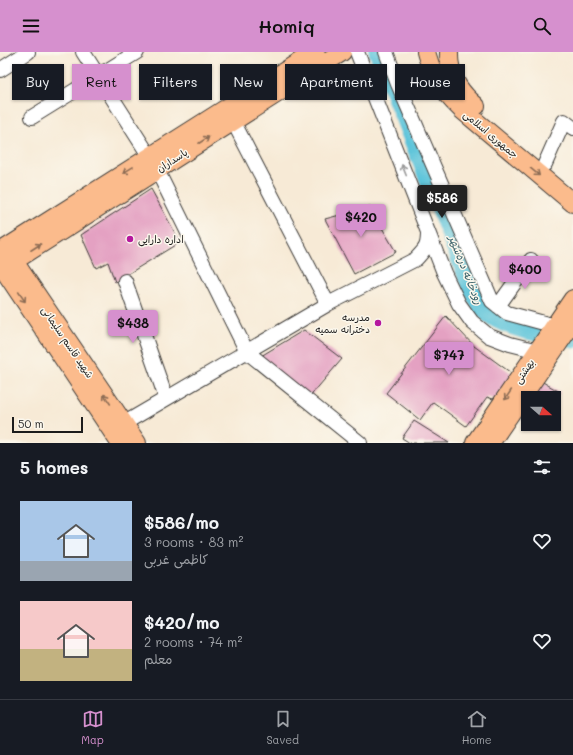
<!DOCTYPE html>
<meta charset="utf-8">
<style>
:root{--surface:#171b24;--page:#242831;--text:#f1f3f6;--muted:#9ea1a6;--line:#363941;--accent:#d690ce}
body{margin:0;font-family:Mali,"Playpen Sans Arabic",sans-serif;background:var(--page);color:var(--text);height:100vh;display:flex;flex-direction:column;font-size:15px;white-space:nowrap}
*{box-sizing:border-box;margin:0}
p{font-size:13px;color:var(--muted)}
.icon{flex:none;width:22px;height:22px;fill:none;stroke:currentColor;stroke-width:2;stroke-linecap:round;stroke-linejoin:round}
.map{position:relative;height:391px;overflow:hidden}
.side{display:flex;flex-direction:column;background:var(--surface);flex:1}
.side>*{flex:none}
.guide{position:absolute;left:12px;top:12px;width:549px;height:36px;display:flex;gap:8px}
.needle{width:26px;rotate:111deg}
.fabs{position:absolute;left:521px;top:339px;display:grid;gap:8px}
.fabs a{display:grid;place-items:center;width:40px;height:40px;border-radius:0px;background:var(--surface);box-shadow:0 1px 3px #0004;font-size:20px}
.scale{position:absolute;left:12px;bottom:10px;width:71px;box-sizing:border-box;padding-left:4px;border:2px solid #1c1c1c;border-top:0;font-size:11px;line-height:14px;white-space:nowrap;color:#1c1c1c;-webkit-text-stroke:3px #fbf7ec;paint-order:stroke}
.price{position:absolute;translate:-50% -34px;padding:0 9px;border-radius:4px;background:var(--accent);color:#111;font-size:13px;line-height:26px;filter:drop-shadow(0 1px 2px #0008)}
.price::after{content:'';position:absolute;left:50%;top:24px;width:12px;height:9px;margin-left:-6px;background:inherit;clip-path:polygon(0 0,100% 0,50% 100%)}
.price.active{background:#222;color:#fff}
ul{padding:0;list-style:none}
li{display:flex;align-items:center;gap:12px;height:100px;padding:0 20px}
li span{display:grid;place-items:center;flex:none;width:112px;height:80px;border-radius:0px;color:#555}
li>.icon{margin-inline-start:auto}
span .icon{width:48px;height:48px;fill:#fffc;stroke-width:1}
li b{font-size:17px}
h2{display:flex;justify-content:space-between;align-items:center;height:48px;padding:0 20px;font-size:17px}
.pill{padding:0 14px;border-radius:0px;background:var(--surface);box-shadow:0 1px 3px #0004;font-size:14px;line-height:36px}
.pill.active{background:var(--accent);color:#111}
header{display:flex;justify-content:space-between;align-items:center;height:52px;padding:0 20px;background:var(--accent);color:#111;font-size:18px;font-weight:600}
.tabs{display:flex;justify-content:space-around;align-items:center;height:56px;border-top:1px solid var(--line);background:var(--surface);font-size:11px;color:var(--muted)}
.tabs a{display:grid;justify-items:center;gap:2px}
.tabs .active{color:var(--accent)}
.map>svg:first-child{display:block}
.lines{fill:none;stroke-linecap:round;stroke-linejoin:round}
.river{stroke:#5dc4da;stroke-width:17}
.building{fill:#e4a1c2}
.minor-casing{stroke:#3d3b38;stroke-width:16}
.major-casing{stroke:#3d3b38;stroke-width:20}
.minor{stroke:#fff;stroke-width:14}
.major{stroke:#fbbb8c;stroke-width:18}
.oneway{stroke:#8c6c54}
.oneway2{stroke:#999}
.poi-dot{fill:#b5179e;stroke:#fbf7ec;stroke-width:1.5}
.labels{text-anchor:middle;stroke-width:3;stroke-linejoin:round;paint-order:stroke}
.street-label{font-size:10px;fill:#1c1c1c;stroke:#fbf7ec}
.poi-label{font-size:10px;fill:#1c1c1c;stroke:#fbf7ec;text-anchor:start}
.water-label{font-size:11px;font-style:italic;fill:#365f68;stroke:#fbf7ec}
</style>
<header><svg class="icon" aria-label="menu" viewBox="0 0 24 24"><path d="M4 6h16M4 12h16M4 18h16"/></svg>Homiq<svg class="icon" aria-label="search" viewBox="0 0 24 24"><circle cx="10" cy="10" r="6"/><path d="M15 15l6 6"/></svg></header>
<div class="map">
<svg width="573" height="391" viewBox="0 0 573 391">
<rect width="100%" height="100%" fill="#fbf7ec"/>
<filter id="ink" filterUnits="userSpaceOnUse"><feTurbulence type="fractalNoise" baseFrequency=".025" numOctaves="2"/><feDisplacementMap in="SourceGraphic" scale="8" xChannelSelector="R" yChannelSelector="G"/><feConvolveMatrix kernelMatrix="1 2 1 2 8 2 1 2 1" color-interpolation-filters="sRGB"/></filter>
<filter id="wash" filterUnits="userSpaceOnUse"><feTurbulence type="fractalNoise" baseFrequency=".012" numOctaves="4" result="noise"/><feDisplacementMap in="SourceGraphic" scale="16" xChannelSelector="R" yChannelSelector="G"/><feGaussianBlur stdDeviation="0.9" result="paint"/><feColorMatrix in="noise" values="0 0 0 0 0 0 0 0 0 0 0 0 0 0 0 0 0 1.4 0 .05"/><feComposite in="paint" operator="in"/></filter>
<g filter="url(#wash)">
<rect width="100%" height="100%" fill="#f7ead6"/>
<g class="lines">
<!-- river -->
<path class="river" d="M377,0L471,237C474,243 477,251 481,256C500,278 545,283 571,286L573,288"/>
</g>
<g id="blocks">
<!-- building -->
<path class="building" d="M151,137L180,190L115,230L108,210L96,216L81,183Z
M370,155L396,200L354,222L325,167Z
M446,264L474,294L514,323L496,348L487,345L466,374L433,350L420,368L386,341Z
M304,278L342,307L307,348L256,307Z
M541,329L560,340L554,350V346H537L533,343Z
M414,369L449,391H410L402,386Z"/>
</g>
</g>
<g filter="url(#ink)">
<use href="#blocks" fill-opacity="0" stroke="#3d3b38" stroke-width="1"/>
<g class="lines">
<!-- minor casing -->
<g class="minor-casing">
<path id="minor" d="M83,0L150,105
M357,0L428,180L444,221L459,252L472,270L489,284L510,292L538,299
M386,0L398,32L492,249L507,261L555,274
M0,18L28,0
M32,65L137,0
M233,69L328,252
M545,112L564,69L573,76
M157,118L247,300L360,391
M125,229L166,346
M498,254L531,208
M123,372L328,252L416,207C426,196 428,195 428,180"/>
</g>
<!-- major casing -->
<g class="major-casing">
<path id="major" d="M426,0C429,10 432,21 438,30C444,40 453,49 461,57L573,151
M449,0C449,4 449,9 450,13C452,30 463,43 476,54
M7,199L137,391
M0,200L315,0
M0,212L120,391
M3,216L342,0
M493,387L573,270
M475,391L573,247"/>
</g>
<!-- minor -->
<use href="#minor" class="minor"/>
<!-- major -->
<use href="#major" class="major"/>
</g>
<!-- one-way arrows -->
<defs><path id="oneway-shaft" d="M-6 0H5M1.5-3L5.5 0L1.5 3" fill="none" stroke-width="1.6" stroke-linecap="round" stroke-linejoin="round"/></defs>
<g class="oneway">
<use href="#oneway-shaft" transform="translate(204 88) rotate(-33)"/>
<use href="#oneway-shaft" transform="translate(128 118) rotate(148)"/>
<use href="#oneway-shaft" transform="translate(535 120) rotate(40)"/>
<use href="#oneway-shaft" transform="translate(36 195) rotate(-33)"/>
<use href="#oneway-shaft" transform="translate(22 245) rotate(56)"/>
<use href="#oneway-shaft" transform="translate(508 343) rotate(124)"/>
<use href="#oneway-shaft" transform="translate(107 347) rotate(-124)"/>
</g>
<use class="oneway2" href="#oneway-shaft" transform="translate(404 118) rotate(-112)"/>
</g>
<!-- markers -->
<g class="poi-dot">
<circle cx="130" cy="187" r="4"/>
<circle cx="378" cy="271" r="4"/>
</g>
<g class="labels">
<!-- street labels -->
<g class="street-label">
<text transform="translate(491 82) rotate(40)" y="4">جمهوری اسلامی</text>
<text transform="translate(172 108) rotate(-33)" y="4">پاسداران</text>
<text transform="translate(68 290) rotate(56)" y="4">شهید قاسم سلیمانی</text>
<text transform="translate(524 319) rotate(-56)" y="4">بهشتی</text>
</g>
<!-- poi labels -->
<g class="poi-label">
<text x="138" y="191">اداره دارایی</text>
<text x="370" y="269" text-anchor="end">مدرسه<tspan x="370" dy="12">دخترانه سمیه</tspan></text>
</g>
<!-- water labels -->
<g class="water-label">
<text transform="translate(466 218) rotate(68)" y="4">رودخانه دره‌شهر</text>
</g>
</g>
</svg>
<div class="fabs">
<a><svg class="needle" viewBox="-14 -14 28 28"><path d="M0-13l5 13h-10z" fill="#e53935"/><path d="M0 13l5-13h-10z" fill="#9ea1a6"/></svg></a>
</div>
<div class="scale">50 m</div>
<b class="price active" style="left:442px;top:167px">$586</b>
<b class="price" style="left:361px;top:186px">$420</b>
<b class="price" style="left:525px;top:238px">$400</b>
<b class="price" style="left:133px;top:292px">$438</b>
<b class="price" style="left:449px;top:324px">$747</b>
<div class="guide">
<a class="pill">Buy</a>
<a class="pill active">Rent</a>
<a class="pill">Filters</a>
<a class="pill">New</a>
<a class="pill">Apartment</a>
<a class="pill">House</a>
</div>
</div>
<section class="side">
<h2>5 homes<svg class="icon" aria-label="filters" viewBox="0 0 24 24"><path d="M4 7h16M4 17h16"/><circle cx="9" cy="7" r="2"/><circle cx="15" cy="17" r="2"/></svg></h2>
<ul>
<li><span style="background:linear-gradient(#a9c7e8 75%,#9aa5b1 0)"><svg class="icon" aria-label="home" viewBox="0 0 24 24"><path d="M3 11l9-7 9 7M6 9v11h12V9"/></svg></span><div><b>$586/mo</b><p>3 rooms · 83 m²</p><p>کاظمی غربی</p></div><svg class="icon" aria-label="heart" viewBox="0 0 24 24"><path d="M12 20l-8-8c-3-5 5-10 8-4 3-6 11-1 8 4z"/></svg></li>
<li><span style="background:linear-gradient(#f6c9c9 60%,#c2b280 0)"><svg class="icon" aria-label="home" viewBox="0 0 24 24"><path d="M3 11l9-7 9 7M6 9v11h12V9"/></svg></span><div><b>$420/mo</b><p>2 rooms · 74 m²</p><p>معلم</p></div><svg class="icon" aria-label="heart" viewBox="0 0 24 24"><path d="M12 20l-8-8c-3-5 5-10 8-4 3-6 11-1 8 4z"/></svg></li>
</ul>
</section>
<nav class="tabs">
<a class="active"><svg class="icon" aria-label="map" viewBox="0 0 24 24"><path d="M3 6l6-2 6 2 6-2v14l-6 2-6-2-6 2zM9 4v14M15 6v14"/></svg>Map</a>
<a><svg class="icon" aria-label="saved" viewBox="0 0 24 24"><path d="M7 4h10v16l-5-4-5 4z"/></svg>Saved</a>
<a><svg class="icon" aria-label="home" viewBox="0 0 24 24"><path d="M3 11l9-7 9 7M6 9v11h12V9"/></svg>Home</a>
</nav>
